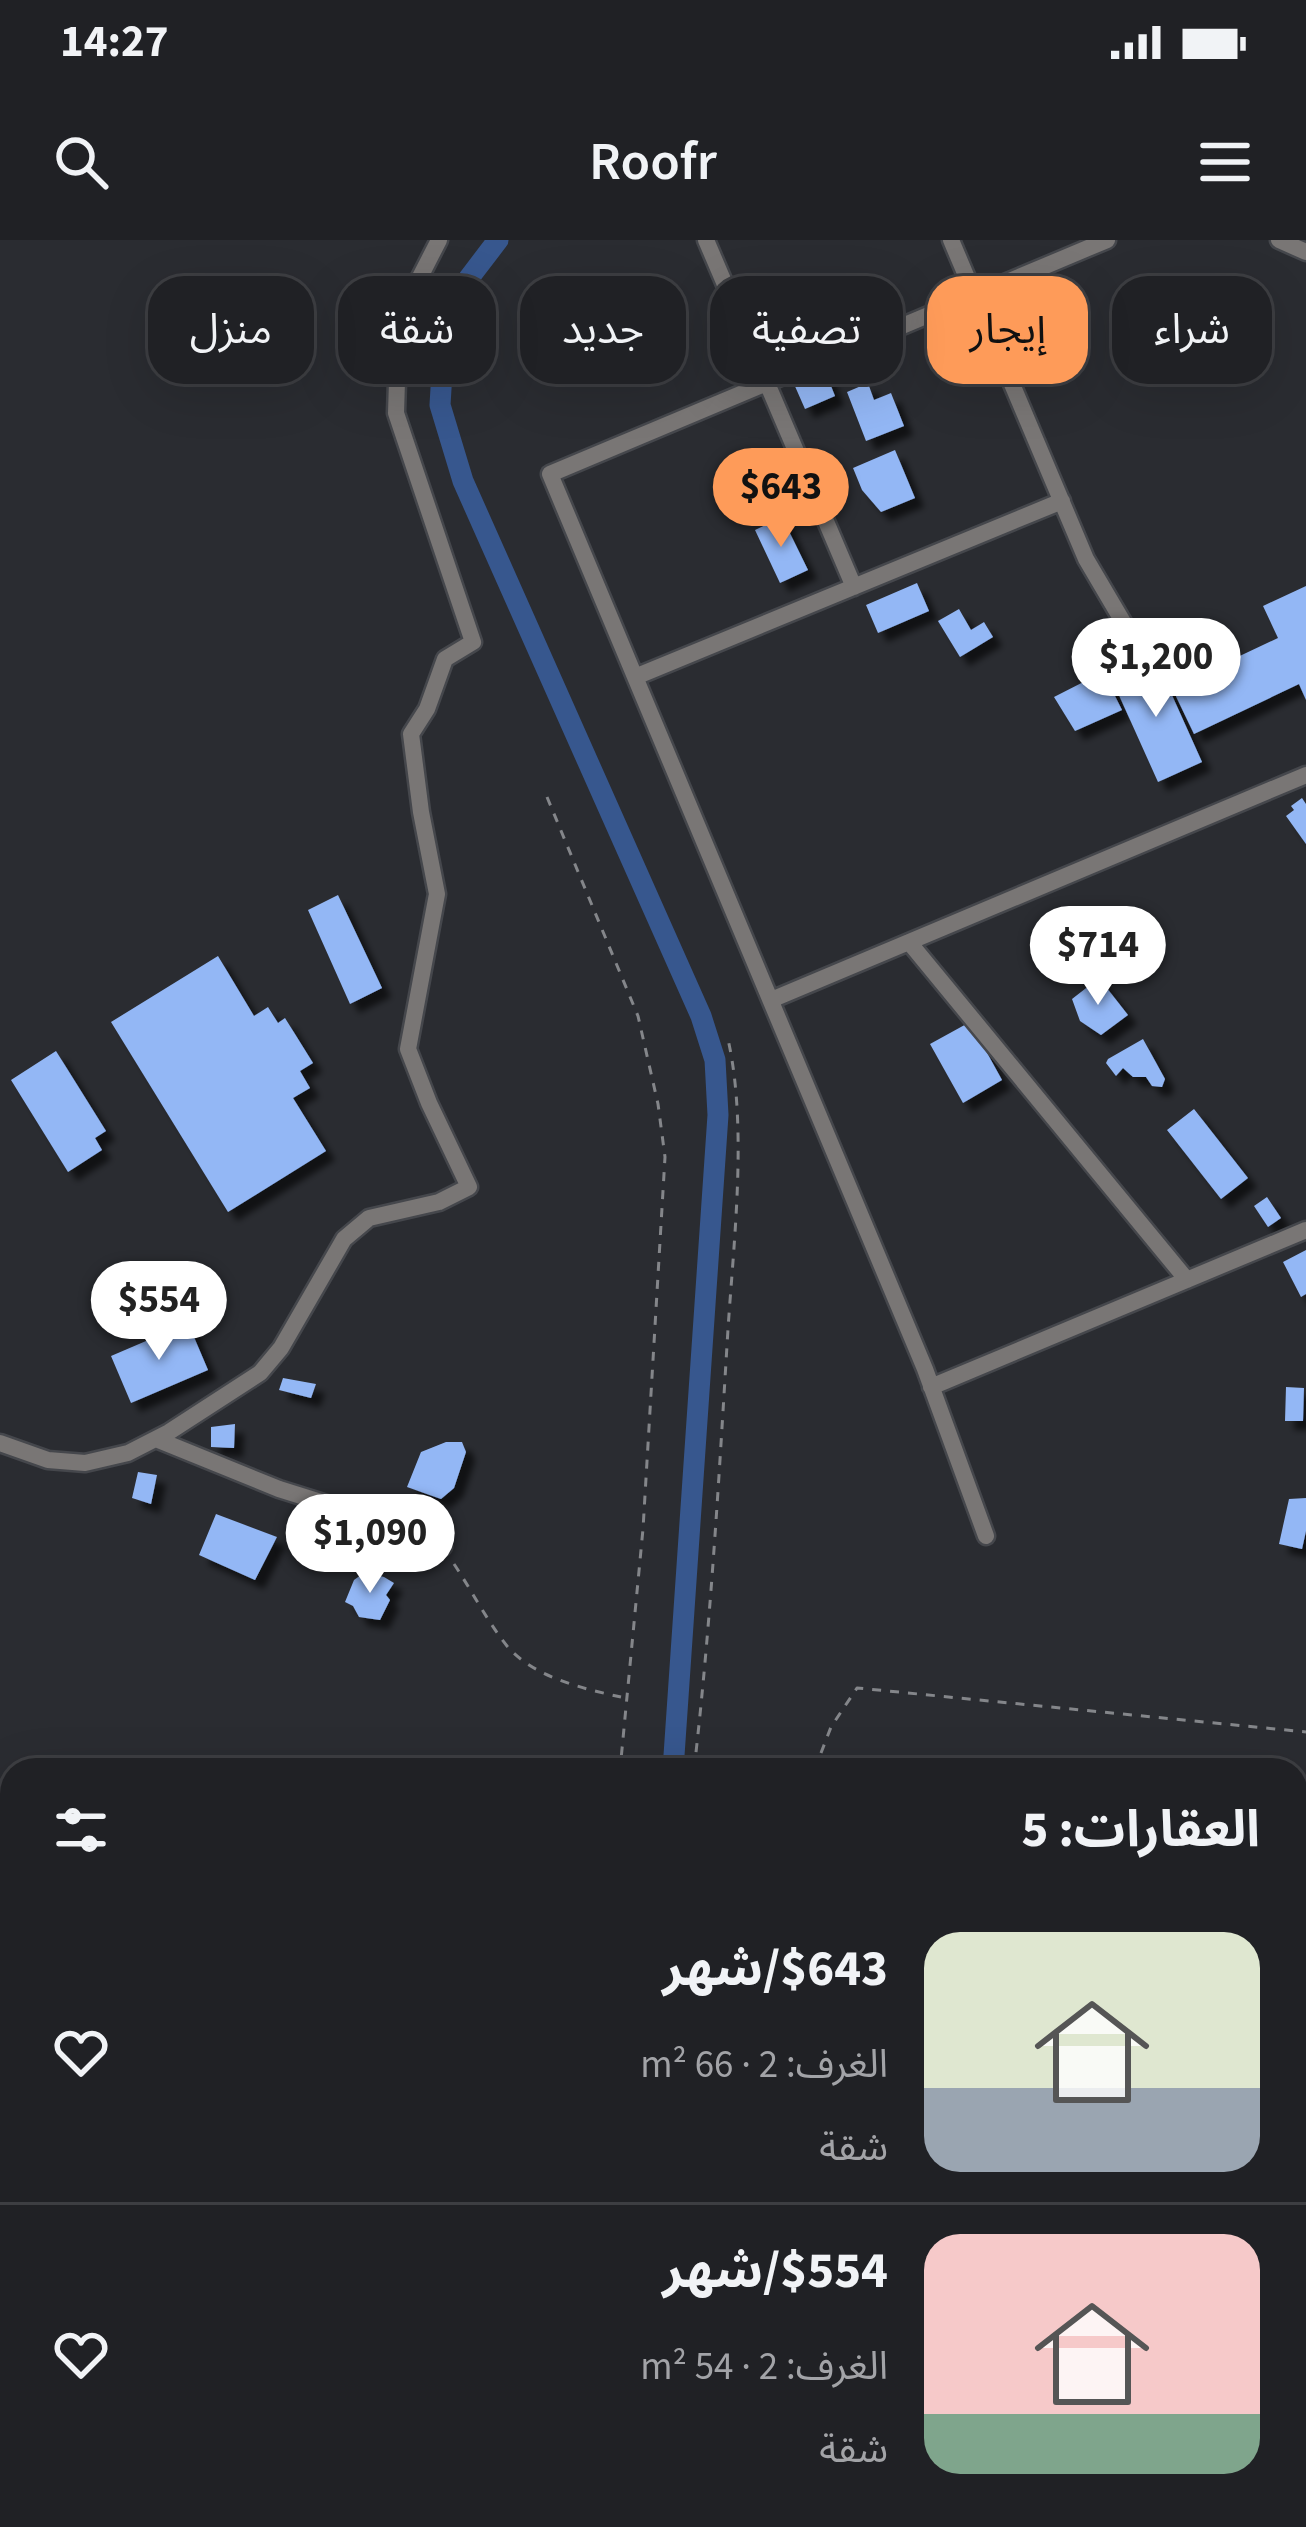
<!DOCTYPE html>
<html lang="ar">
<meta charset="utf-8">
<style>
:root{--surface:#202125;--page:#2d2e32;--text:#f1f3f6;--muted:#a2a3a7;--line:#3d3e42;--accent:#fe9b59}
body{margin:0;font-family:"Source Sans 3","Noto Sans Arabic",sans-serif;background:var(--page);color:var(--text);direction:rtl;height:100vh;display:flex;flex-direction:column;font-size:45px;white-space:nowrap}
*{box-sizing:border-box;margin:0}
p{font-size:39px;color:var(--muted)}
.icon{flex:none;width:66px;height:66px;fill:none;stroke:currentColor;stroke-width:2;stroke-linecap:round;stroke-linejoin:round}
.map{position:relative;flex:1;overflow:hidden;direction:ltr}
.side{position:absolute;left:0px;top:1518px;width:1308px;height:771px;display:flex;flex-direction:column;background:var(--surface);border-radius:36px 36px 0 0;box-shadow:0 12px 48px #0002,0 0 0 3px var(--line);direction:rtl}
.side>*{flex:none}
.banner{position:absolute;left:36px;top:36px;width:1236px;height:108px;direction:rtl;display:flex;gap:24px}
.price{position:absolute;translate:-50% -102px;padding:0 27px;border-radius:42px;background:#fff;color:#222;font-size:39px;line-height:78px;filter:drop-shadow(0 3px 6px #0008)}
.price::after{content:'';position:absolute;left:50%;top:72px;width:36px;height:27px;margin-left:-18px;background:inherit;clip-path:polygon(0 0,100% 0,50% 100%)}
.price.active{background:var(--accent);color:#111}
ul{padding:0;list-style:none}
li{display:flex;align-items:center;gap:36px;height:300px;padding:0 48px}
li+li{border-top:3px solid var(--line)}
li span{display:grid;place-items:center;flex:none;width:336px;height:240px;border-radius:36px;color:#555}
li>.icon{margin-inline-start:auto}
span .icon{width:144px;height:144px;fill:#fffc;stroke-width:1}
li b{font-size:51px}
h2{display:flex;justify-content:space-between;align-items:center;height:144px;padding:0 48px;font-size:51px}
.tag{padding:0 42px;border-radius:36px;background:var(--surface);box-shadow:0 12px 48px #0002,0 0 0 3px var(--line);font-size:42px;line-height:108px}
.tag.active{background:var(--accent);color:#111}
.status{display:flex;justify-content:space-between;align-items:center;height:84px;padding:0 60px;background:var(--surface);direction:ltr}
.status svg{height:33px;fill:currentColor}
header{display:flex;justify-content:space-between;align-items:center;height:156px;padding:0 48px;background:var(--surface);font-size:54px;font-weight:600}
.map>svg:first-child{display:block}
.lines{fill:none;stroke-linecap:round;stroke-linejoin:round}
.canal{stroke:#37578e;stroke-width:21}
.building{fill:#93b7f5;filter:url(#shadow)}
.lane-casing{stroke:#45474c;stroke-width:14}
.street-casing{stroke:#45474c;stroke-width:21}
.path{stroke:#84868a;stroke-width:3;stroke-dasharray:9 9;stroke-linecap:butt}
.lane{stroke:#797675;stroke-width:9}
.street{stroke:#797675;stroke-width:16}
</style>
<div class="status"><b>14:27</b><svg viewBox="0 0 49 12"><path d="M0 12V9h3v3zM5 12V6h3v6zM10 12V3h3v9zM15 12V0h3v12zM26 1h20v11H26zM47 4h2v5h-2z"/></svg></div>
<header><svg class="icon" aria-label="menu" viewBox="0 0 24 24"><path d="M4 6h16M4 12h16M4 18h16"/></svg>Roofr<svg class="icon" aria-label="search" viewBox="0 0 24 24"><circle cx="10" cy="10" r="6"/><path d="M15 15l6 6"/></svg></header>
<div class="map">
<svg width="1306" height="2287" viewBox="0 0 1306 2287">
<defs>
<filter id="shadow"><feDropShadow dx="9" dy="9" stdDeviation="3" flood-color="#0009"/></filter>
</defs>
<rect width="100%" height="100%" fill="#2a2c31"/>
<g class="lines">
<!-- canal -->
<path class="canal" d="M498,0L469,38L444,99L440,165L463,241L701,776L715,820L718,875L673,1530
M602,2287L603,2277"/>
</g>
<!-- building -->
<path class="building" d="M825,131L835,156L805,169L794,144Z
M868,143L874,160L891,153L904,186L866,201L847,152Z
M895,210L915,258L881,272L862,250L853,228Z
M782,277L808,330L780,343L755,290Z
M917,343L929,371L878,393L866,365Z
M1306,346V460L1299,444L1194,494L1172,448L1278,398L1263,366Z
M959,369L971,390L984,382L993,397L960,417L938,381Z
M1158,424L1202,522L1158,542L1109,433Z
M1103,432L1122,470L1075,491L1054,457Z
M1302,558L1306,564V604L1286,576L1294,570L1291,566Z
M338,655L382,748L350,764L308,670Z
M218,716L254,776L268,767L278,783L285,778L313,823L300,831L310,848L293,858L326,911L228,972L111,782Z
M1099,738L1128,775L1101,795L1080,781L1072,759Z
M970,782L1002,840L963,863L930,804Z
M1143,799L1165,839L1162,847L1152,846L1146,837H1133L1123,828L1116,836L1106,823L1108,819Z
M56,811L106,891L95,898L102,910L68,932L11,840Z
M1194,869L1248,938L1221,959L1167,890Z
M1267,957L1281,978L1268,987L1254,966Z
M1306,1010V1054L1301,1057L1283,1022Z
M188,1083L208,1130L131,1163L111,1116Z
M283,1138L316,1144L311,1158L279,1150Z
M1286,1147L1304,1148L1303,1181H1285Z
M235,1184L234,1208L211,1207V1187Z
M446,1202H462L466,1212L454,1248L441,1259L407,1247L421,1212Z
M138,1232L157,1235L151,1264L132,1258Z
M1306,1258V1291L1302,1309L1279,1304L1289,1259Z
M300,1264L320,1270L307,1304L286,1298Z
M216,1274L277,1297L255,1340L199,1315Z
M338,1276L363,1284L349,1317L327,1309Z
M365,1332L384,1337L394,1343L386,1355L390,1360L380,1380L359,1377L353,1366L345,1362L354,1340Z
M1306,2020V2123L1296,2125V2025Z"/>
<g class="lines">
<!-- lane casing -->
<g class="lane-casing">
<path id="lane" d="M0,2143L12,2123"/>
</g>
<!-- street casing -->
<g class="street-casing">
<path id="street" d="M706,0L854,347
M951,0L1086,319L1146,421
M1279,0L1306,12
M635,437L1062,261
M909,702L1187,1040
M771,760L1306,535
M931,1147L1306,990
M156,1199L279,1249L384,1282L443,1307
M0,1203L48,1220L85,1223L128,1213L169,1192L260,1133L281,1108L344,999L369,978L439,962L469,947L429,863L408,809L437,654L421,572L411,494L427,469L445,419L473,402L396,173L399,78L439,0
M986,1296L925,1129L550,234L1107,0
M1296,1914L1306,1910
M707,2287L708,2277"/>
</g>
<!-- path -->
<path class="path" d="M547,557L638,776L658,864L665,917L643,1289L620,1530
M454,1324C472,1351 487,1381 507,1406C533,1437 584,1449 621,1457
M694,1530C711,1383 719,1236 728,1089C734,998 748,882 727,795
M817,1530L816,1526L831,1487L857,1448L1306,1492
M556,2287L557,2277
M627,2287V2277"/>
<!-- lane -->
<use href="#lane" class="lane"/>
<!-- street -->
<use href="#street" class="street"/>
</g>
</svg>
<b class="price active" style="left:781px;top:310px">$643</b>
<b class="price" style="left:1156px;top:480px">$1,200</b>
<b class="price" style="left:1098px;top:768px">$714</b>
<b class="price" style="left:159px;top:1123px">$554</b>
<b class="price" style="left:370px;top:1356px">$1,090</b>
<div class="banner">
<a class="tag">شراء</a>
<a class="tag active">إيجار</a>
<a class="tag">تصفية</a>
<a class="tag">جديد</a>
<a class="tag">شقة</a>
<a class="tag">منزل</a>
</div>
<section class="side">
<h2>العقارات: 5<svg class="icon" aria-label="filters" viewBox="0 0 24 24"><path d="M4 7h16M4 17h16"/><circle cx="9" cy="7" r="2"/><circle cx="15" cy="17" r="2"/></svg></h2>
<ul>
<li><span style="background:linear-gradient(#dfe7d0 65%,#9aa5b1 0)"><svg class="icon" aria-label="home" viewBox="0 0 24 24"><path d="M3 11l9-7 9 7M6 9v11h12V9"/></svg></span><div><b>$643/شهر</b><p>الغرف: 2 · 66 m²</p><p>شقة</p></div><svg class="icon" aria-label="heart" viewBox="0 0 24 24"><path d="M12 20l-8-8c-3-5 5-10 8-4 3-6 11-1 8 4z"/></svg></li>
<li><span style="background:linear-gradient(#f6c9c9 75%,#7fa58c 0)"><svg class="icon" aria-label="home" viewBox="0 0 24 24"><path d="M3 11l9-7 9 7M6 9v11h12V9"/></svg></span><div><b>$554/شهر</b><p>الغرف: 2 · 54 m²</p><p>شقة</p></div><svg class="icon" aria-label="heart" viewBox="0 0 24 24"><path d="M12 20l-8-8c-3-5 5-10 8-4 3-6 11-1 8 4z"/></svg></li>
</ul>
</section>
</div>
